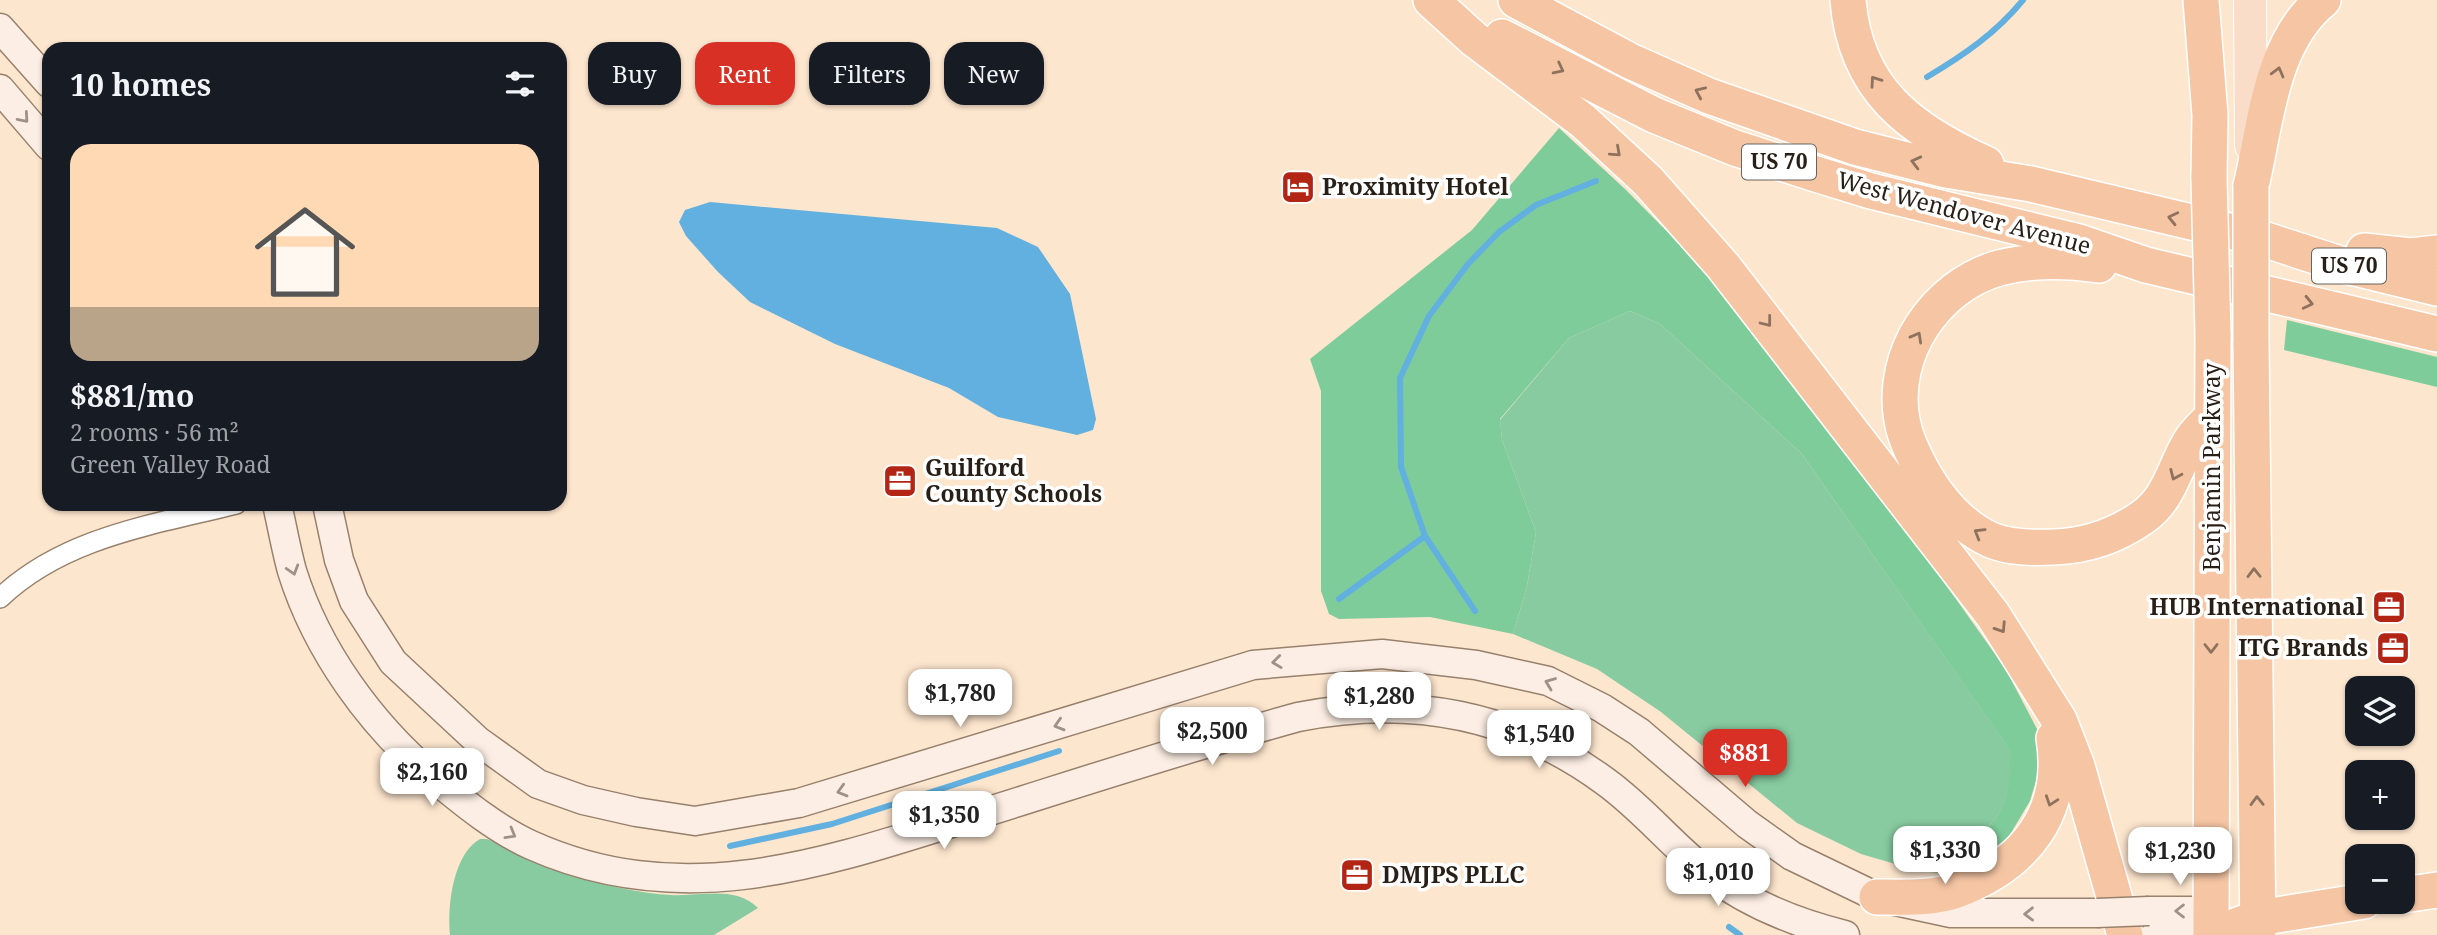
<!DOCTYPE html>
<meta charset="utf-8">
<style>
:root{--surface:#171b24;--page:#20242c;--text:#f1f3f6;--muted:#9ea1a6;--accent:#d93025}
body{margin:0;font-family:"Noto Serif",serif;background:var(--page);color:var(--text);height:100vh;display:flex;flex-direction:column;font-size:26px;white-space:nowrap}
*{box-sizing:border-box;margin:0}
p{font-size:23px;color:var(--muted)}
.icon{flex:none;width:38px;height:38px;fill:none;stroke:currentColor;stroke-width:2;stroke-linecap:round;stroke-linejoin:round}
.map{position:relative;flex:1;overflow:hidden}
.panel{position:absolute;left:42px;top:42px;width:525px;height:469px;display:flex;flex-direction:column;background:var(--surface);border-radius:21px;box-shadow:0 2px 5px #0004}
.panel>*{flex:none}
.banner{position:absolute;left:588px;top:42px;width:665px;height:63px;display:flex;gap:14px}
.controls{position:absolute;left:2345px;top:676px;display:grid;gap:14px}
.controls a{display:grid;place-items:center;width:70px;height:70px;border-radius:14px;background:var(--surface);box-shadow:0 2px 5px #0004;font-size:35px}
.price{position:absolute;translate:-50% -60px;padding:0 16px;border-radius:14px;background:#fff;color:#222;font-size:23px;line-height:46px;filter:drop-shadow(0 2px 4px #0008)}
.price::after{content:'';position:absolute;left:50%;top:42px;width:21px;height:16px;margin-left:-10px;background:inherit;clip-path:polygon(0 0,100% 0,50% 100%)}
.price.current{background:var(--accent);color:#fff}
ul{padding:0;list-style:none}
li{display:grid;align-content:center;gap:14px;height:371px;padding:0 28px}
li span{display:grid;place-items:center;height:217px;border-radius:21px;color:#555}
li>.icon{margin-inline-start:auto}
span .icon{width:126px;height:126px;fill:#fffc;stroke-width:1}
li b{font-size:30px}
h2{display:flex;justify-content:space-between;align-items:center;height:84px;padding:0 28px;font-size:30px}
.chip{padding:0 24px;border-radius:21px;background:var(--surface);box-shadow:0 2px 5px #0004;font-size:24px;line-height:63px}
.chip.current{background:var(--accent);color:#fff}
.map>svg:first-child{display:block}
.green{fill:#88cba0}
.forest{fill:#7fcc9b}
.water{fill:#62b0df}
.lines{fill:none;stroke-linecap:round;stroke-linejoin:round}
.stream{stroke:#62b0df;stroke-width:6}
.street-casing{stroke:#97816c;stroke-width:22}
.secondary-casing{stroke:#97816c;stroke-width:31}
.primary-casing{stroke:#fff;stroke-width:34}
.highway-casing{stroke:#fff;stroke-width:38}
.street{stroke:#fff;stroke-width:19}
.secondary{stroke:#fceee4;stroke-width:28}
.primary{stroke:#faddc8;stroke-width:32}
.highway{stroke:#f6c6a4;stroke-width:35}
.secondary-bridge-casing{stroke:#97816c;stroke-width:31;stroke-linecap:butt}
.highway-bridge-casing{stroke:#fff;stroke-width:38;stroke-linecap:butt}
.secondary-bridge{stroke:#fceee4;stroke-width:28}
.highway-bridge{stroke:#f6c6a4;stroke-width:35}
.oneway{stroke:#8f725e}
.oneway2{stroke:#9d9188}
.labels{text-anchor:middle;stroke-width:7;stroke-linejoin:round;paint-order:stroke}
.shield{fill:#fff;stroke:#68625d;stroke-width:2}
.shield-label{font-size:21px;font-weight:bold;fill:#281f17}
.poi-label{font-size:23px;font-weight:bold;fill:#281f17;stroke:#fff;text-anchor:start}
.street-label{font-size:23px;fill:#281f17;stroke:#fff}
</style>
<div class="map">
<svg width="2437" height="935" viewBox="0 0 2437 935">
<rect width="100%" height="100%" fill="#fde6ce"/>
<!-- green -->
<path class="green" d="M1630,311L1660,324L1801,453L2011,751C2010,808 2003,814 1962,854L1971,864L1941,873L1919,871L1861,854L1797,823L1661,712L1597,669L1513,634L1527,586L1536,532L1502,440L1500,420L1569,338Z
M480,839H487C548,866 604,891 671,895C700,897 735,885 758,908L714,935H450C447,907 453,854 480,839Z"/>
<!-- forest -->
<path class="forest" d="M1559,128L1626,190L1716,281L1860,464L2005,668L2038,731L2041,764L2030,801L2008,838L1971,864L1962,854C2003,814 2010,808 2010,750L1801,453L1660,324L1630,311L1569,338L1500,419L1502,440L1536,532L1527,586L1513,634L1430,617L1339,619L1329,614L1321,591V391L1310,359L1472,230Z
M2287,320L2437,357V387L2284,350Z"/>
<!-- water -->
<path class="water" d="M710,202L997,228L1038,247L1070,294L1096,419L1093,430L1077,435L998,417L949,388L835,344L750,302L718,272L686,236L679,222L685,210Z"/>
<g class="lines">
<!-- stream -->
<path class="stream" d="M1927,77C1964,55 1996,33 2023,0
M1339,599L1425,536
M1475,611L1425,536L1401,467L1400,378L1429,316L1468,264L1499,232L1536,205L1596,181
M730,846L832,824L1059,751
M1729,927L1740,935"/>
<!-- street casing -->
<g class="street-casing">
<path id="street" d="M0,598C64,537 153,525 236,504"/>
</g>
<!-- secondary casing -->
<g class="secondary-casing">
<path id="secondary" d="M0,28L49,83
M0,89L49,146
M277,504C282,526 286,549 292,571C317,651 371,725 434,778C464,803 496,829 531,845C687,915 832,860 983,813C1088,780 1192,746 1298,717C1409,695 1514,714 1606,782C1642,808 1671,844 1705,871C1745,902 1796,923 1845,935
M327,504L339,560L354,601L393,662L478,741L538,784L583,800L636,812L695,821L799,803L1253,665L1382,654L1476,665L1548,681L1602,708L1639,732L1747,824L1792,856L1877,897L1951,913H2097
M2149,911H2212
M2155,935L2211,934"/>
</g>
<!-- primary casing -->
<g class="primary-casing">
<path id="primary" d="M2250,0L2251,146"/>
</g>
<!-- highway casing -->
<g class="highway-casing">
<path id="highway" d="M1431,0L1474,39L1583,121L1648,181L1723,266L1993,615L2059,720L2077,766L2125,935
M1516,0L1630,61L1709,96L1855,147L1946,170L2031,184L2263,239L2343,265L2437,288
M1848,0C1855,89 1910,130 1986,164
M2201,0L2210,115L2209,178
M1502,37L1654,115L1735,148L1819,175L1871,191L2079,242L2146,265L2437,334
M2251,186C2266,123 2270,43 2323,0
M2364,251L2411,256L2437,253
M2099,265C2065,260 2033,259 1999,268C1935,286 1890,354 1902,420C1905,438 1913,453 1921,469C1937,498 1960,526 1991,540C2010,548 2033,548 2054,547C2087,546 2116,536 2143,517C2170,498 2174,468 2190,442C2195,433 2204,425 2211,418
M2251,343L2258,935
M2403,895L2437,890
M1877,897C1903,897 1932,899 1957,890C2026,864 2066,812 2054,738
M2238,925L2258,918L2364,901
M2211,935L2213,334"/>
</g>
<!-- street -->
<use href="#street" class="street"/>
<!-- secondary -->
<use href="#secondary" class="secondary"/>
<!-- primary -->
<use href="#primary" class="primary"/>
<!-- highway -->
<use href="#highway" class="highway"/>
<!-- secondary-bridge casing -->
<g class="secondary-bridge-casing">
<path id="secondary-bridge" d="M2097,913L2149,911"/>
</g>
<!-- highway-bridge casing -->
<g class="highway-bridge-casing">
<path id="highway-bridge" d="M2209,178L2213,334
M2251,343V186"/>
</g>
<!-- secondary-bridge -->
<use href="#secondary-bridge" class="secondary-bridge"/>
<!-- highway-bridge -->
<use href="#highway-bridge" class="highway-bridge"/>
</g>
<!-- one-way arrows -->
<defs><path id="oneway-chevron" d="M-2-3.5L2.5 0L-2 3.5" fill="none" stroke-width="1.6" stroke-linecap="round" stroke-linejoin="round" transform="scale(1.75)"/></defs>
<g class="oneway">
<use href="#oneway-chevron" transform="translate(1559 69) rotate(27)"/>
<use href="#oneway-chevron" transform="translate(2278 72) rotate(-75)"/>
<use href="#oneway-chevron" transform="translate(1875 81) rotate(-125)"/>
<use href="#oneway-chevron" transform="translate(1700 92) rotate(-156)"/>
<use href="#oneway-chevron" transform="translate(1616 152) rotate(42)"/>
<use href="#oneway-chevron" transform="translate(1916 162) rotate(-166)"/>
<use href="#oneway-chevron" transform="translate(2173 218) rotate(-167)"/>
<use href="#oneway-chevron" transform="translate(2308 303) rotate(13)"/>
<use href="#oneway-chevron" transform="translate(1767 322) rotate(52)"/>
<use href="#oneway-chevron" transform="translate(1917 337) rotate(-61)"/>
<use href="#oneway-chevron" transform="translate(2175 475) rotate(114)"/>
<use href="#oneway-chevron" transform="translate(1979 533) rotate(-149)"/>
<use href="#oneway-chevron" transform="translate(2254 573) rotate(-91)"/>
<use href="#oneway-chevron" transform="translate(2001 628) rotate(57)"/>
<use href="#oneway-chevron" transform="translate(2211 648) rotate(90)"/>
<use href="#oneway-chevron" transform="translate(2051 801) rotate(109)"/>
<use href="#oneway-chevron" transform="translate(2257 801) rotate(-91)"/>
</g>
<g class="oneway2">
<use href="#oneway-chevron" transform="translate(24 118) rotate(49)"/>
<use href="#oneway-chevron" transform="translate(293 570) rotate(73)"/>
<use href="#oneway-chevron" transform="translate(1277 662) rotate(173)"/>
<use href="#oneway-chevron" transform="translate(1550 683) rotate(-159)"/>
<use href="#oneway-chevron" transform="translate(1059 725) rotate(163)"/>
<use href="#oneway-chevron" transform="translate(842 791) rotate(164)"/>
<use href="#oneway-chevron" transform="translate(511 834) rotate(30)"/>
<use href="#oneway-chevron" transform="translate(2180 911) rotate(-180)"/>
<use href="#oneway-chevron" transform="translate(2029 914) rotate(179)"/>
</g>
<!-- icons -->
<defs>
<g id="hotel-square" transform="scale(1.75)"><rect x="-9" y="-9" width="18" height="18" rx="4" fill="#b22414" stroke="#fff"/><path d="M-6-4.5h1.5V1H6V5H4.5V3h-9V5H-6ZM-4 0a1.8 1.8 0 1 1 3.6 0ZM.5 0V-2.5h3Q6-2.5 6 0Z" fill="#fff"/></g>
<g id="office-square" transform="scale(1.75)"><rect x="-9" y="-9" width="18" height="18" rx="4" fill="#b22414" stroke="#fff"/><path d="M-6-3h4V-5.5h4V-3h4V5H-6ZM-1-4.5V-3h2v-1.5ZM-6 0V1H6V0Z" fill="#fff"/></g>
</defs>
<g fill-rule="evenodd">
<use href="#hotel-square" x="1298" y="187"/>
<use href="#office-square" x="900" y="481"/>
<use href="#office-square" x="2389" y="607"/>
<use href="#office-square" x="2393" y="648"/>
<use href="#office-square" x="1357" y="875"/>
</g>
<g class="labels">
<!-- shield labels -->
<g class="shield">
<rect x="1742" y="144.5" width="74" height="35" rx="5"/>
<rect x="2312" y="248.5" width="74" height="35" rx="5"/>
</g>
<g class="shield-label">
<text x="1779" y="169">US 70</text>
<text x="2349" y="273">US 70</text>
</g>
<!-- poi labels -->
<g class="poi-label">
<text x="1322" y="195">Proximity Hotel</text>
<text x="925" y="476">Guilford<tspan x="925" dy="26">County Schools</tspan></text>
<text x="2364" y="615" text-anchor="end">HUB International</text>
<text x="2368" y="656" text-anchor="end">ITG Brands</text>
<text x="1382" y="883">DMJPS PLLC</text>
</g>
<!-- street labels -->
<g class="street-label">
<text transform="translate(1964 213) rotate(15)" y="8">West Wendover Avenue</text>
<text transform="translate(2212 467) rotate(-90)" y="8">Benjamin Parkway</text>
</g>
</g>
</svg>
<div class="controls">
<a><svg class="icon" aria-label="layers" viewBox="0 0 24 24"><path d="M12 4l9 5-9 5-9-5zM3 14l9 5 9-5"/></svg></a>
<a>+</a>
<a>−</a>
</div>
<b class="price" style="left:960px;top:729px">$1,780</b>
<b class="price" style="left:1379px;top:732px">$1,280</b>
<b class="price" style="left:1212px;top:767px">$2,500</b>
<b class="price" style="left:1539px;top:770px">$1,540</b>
<b class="price current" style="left:1745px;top:789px">$881</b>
<b class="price" style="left:432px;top:808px">$2,160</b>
<b class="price" style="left:944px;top:851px">$1,350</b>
<b class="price" style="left:1945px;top:886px">$1,330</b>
<b class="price" style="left:2180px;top:887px">$1,230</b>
<b class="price" style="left:1718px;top:908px">$1,010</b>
<div class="banner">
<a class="chip">Buy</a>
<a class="chip current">Rent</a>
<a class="chip">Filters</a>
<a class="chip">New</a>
</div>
<section class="panel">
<h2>10 homes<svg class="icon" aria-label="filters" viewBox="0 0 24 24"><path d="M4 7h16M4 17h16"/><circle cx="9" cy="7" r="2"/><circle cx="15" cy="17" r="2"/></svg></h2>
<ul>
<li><span style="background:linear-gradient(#ffd9b3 75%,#b9a48a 0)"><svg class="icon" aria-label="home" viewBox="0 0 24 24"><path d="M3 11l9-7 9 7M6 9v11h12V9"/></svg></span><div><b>$881/mo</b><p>2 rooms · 56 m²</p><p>Green Valley Road</p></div></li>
</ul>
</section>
</div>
